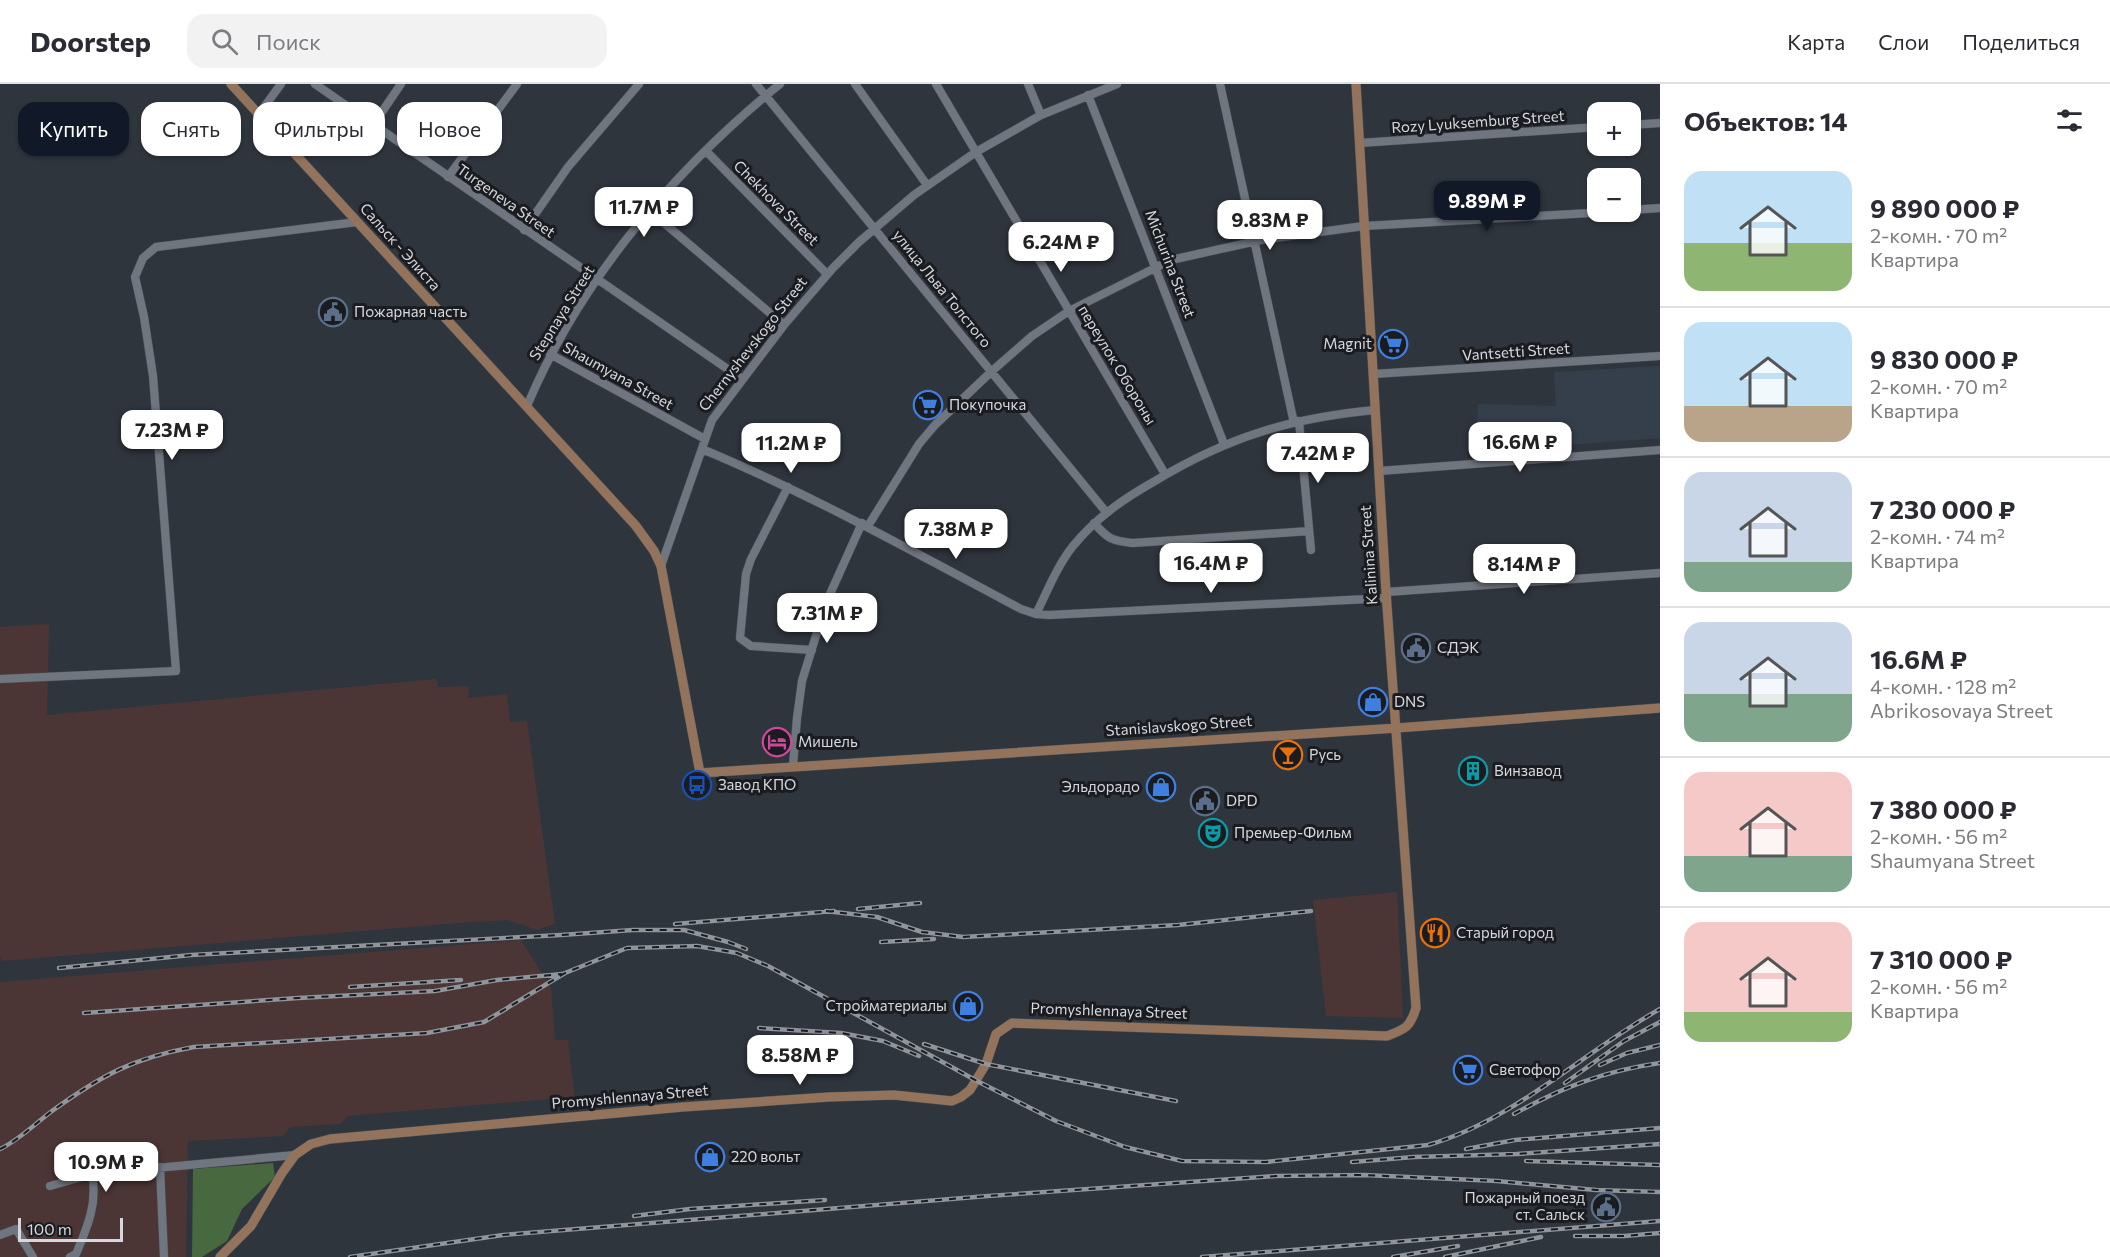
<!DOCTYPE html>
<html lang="ru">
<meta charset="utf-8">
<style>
:root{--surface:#fff;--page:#f2f2f3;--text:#2b2b33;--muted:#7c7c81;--line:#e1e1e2;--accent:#111827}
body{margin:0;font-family:Commissioner,sans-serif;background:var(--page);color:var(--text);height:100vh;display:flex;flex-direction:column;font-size:22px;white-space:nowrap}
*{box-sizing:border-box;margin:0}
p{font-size:20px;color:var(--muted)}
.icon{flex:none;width:33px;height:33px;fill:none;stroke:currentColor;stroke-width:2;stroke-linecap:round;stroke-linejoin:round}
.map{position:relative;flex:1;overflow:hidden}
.details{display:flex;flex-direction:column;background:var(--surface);width:450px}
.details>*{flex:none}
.top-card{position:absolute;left:18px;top:18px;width:570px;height:54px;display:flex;gap:12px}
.tools{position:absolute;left:1587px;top:18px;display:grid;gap:12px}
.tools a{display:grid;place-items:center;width:54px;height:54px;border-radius:12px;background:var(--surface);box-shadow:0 2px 4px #0004;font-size:30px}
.scale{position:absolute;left:18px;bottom:15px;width:105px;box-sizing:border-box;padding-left:6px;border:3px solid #d5d9de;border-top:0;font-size:16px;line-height:21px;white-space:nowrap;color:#d5d9de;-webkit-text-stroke:4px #1a1c20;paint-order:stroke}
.price{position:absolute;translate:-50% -51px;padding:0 14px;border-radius:12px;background:#fff;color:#222;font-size:20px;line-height:39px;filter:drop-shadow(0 2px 3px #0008)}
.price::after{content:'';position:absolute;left:50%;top:36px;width:18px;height:14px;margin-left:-9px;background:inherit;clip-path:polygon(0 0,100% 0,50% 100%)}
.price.current{background:var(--accent);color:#fff}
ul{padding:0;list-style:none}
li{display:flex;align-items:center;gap:18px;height:150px;padding:0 24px}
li+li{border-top:2px solid var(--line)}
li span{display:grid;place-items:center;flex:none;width:168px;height:120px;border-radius:18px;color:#555}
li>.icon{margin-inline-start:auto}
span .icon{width:72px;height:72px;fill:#fffc;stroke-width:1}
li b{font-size:26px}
h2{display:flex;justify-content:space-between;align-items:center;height:72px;padding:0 24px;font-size:26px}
.tag{padding:0 21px;border-radius:18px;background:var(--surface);box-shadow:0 2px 4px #0004;font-size:21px;line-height:54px}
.tag.current{background:var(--accent);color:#fff}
header{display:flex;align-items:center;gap:36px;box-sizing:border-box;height:84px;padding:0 30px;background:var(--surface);border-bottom:2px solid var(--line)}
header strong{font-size:28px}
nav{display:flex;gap:33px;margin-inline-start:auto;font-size:21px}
.search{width:420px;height:54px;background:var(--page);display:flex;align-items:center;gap:15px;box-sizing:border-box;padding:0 21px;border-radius:18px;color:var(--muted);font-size:22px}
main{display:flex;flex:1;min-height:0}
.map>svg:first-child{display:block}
.built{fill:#353f4b}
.industrial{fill:#4b3635}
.green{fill:#48683f}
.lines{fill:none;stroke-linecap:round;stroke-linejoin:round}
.minor-casing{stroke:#4c5257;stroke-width:9}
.major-casing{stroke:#4c5257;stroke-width:10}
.minor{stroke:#70767f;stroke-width:8}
.major{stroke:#94735c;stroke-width:9}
.rail-casing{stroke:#90959b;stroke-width:4.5}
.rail{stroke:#1a1c20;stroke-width:2;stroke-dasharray:7;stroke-linecap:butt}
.labels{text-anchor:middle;stroke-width:6;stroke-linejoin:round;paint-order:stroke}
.street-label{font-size:15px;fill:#d5d9de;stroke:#1a1c20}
.poi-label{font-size:15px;fill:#d5d9de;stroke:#1a1c20;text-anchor:start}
</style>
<header>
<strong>Doorstep</strong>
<div class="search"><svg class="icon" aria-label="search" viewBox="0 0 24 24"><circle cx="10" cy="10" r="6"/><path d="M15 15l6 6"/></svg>Поиск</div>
<nav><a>Карта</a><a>Слои</a><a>Поделиться</a></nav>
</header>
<main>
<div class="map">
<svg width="1660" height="1173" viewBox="0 0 1660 1173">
<rect width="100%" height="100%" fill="#2f353d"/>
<!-- built -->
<path class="built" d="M1660,282V354L1476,368L1478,320L1556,322L1554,288Z"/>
<!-- industrial -->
<path class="industrial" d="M49,540L47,631L436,595L438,603L469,602L468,614L507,610L510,638L527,637L555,840L537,846L508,836L459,839L2,877L0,873V543Z
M1397,808L1403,934L1326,932L1313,816Z
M521,856L551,904L555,956H568L576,1024L562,1014L348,1032L341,1040L290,1043L284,1052L188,1057L186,1173H0V898Z"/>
<!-- green -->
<path class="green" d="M273,1079L275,1093L242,1125L227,1157L202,1173H192L193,1085Z"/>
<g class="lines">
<!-- minor casing -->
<g class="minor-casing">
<path id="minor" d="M315,0L742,295
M756,0L1106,428
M855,0L927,101
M936,0L1165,390
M1028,0L1041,31
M1220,0L1294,339
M1088,11L1224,360
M259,30L281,0
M373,41L401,0
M1630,41L1660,39
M1360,59L1598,43
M706,67L827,190
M296,70L365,35
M448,93L517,0
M1630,126L1660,124
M650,127L784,241
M524,146L568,83L639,0
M550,270L705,355
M1373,290L1660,272
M527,322C580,196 674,86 780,0
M1299,337L1311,466
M702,365C812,411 916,469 1021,525L1036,530L1049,531L1387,514
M1379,387L1660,366
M788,403L751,475L746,490L740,554L751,562L812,566
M1094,439C1108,455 1112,457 1133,459L1309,447
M868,442L919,360L935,341L992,287L1032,252L1069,227L1171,176L1261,156L1364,142L1608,128
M661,482L712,336L784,241L833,184L859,158L914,111L976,68L1041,31L1117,0
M1386,508L1660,489
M1036,530C1047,508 1057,482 1073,462C1096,434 1123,415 1155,397C1228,353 1290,334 1375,326
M0,595L176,587L153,292L144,233L135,193L143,174L156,163L357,138
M793,682L797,634L802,597L826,519L862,439
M160,1083L164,1173
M92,1090L295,1071
M50,1102L92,1090C98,1119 87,1144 76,1170L70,1173
M0,1151L16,1145L33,1173"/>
</g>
<!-- major casing -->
<g class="major-casing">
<path id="major" d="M231,0L636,442L654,467L661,482L700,689L1397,644L1660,624
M220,1173L251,1142L282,1089L295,1071L311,1060L330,1055L683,1023L829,1013L894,1011L952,1017L961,1013L970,1006L986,980L996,950L1012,939L1387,952C1406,945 1410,943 1416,924L1386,508L1356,0"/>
</g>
<!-- minor -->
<use href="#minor" class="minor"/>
<!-- major -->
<use href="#major" class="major"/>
<!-- rail casing -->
<g class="rail-casing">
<path id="rail" d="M858,825L920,819
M826,827L877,833L922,848L963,853L1178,841L1311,827
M675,840L834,827
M881,858L934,855
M59,884L191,871L561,851L633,846H684L728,858L746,865
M350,903L461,896
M84,929L298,914L435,907L497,896L562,890
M759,944L841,949L883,957L919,972
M924,960L986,980L1176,1017
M1600,981L1627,969L1660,961
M1565,999L1624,957L1660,938
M1514,1030C1563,1003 1604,987 1660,979
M0,1065C19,1056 36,1039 52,1027C102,991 133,974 194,963L427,949L484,938L565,889L627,864L697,862L737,869L768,882L977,997L1056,1037L1125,1063L1182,1077L1266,1078L1428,1061C1515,1036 1583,968 1660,925
M1466,1065L1515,1056L1660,1044
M1526,1077L1660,1081
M1352,1078L1414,1073L1517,1070L1660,1060
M634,1132L690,1125L825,1116
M1575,1152H1624L1660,1149
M350,1173L503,1151L988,1112L1276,1092L1364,1091L1497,1097L1596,1106L1660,1108
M1202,1173L1660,1137
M1393,1173L1458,1162
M1445,1173L1541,1153"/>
</g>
<!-- rail -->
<use href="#rail" class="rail"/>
</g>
<!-- icons -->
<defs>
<g id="civic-ring" transform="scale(1.5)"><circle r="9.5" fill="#1a1c20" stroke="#5c6f8a" stroke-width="1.5"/><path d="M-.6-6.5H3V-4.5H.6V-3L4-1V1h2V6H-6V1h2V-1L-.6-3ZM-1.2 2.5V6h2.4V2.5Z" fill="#5c6f8a"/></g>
<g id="supermarket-ring" transform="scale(1.5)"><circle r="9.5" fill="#1a1c20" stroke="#3f7fe0" stroke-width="1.5"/><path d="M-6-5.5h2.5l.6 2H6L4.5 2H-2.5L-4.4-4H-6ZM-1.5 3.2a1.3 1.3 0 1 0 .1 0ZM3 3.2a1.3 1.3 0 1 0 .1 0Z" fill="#3f7fe0"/></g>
<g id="shop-ring" transform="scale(1.5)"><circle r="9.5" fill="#1a1c20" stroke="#3f7fe0" stroke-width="1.5"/><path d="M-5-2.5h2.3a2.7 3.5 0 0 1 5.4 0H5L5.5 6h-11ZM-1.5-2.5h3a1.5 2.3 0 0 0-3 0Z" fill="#3f7fe0"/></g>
<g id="hotel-ring" transform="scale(1.5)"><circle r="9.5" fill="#1a1c20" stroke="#d1479c" stroke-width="1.5"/><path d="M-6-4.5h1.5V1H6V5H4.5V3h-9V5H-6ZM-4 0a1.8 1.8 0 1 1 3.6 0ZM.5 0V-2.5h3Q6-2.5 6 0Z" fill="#d1479c"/></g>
<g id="bar-ring" transform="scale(1.5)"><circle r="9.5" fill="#1a1c20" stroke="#e8710a" stroke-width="1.5"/><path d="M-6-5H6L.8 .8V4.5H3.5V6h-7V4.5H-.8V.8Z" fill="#e8710a"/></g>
<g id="building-ring" transform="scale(1.5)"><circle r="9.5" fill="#1a1c20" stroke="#0f9aa8" stroke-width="1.5"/><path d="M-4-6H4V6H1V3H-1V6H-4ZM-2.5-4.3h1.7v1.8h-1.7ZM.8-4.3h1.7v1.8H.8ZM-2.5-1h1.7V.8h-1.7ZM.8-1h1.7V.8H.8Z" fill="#0f9aa8"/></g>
<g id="bus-ring" transform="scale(1.5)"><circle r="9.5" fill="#1a1c20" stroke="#1a4fb4" stroke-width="1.5"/><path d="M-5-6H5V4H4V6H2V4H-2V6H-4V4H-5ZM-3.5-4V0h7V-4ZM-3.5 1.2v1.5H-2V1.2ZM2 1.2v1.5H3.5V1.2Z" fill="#1a4fb4"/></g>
<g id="theatre-ring" transform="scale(1.5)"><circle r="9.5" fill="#1a1c20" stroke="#0f9aa8" stroke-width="1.5"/><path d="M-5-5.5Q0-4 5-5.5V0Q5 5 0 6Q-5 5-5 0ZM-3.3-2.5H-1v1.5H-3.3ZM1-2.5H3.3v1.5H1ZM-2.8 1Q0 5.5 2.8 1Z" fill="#0f9aa8"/></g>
<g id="restaurant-ring" transform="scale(1.5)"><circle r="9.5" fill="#1a1c20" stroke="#e8710a" stroke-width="1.5"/><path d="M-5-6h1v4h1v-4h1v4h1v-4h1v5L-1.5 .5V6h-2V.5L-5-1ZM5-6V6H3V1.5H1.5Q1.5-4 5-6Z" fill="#e8710a"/></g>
</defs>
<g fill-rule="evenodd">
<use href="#civic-ring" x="333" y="228"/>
<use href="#supermarket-ring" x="1393" y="260"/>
<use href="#supermarket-ring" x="928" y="321"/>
<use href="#civic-ring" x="1416" y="564"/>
<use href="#shop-ring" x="1373" y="618"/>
<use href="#hotel-ring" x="777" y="658"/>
<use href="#bar-ring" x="1288" y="671"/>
<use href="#building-ring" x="1473" y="687"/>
<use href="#bus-ring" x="697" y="701"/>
<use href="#shop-ring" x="1161" y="703"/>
<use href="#civic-ring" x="1205" y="717"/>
<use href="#theatre-ring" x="1213" y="749"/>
<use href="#restaurant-ring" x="1435" y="849"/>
<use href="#shop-ring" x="968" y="922"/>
<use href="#supermarket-ring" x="1468" y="986"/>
<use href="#shop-ring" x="710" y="1073"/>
<use href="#civic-ring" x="1606" y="1123"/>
</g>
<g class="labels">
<!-- street labels -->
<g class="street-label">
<text transform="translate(1478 38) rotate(-4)" y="5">Rozy Lyuksemburg Street</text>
<text transform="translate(506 117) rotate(35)" y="5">Turgeneva Street</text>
<text transform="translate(776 119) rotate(45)" y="5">Chekhova Street</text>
<text transform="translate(400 163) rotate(48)" y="5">Сальск - Элиста</text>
<text transform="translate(1170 180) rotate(69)" y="5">Michurina Street</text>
<text transform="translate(942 205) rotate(51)" y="5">улица Льва Толстого</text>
<text transform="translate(562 229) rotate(-58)" y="5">Stepnaya Street</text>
<text transform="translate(753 260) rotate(-52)" y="5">Chernyshevskogo Street</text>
<text transform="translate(1516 268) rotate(-4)" y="5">Vantsetti Street</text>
<text transform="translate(1117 281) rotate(59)" y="5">переулок Обороны</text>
<text transform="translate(618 292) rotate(29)" y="5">Shaumyana Street</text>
<text transform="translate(1369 471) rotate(-94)" y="5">Kalinina Street</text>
<text transform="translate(1179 642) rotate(-4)" y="5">Stanislavskogo Street</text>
<text transform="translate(1109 927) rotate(2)" y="5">Promyshlennaya Street</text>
<text transform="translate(630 1013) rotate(-5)" y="5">Promyshlennaya Street</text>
</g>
<!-- poi labels -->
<g class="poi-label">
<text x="354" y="233">Пожарная часть</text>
<text x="1372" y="265" text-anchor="end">Magnit</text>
<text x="949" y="326">Покупочка</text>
<text x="1437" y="569">СДЭК</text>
<text x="1394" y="623">DNS</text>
<text x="798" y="663">Мишель</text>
<text x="1309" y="676">Русь</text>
<text x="1494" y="692">Винзавод</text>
<text x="718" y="706">Завод КПО</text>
<text x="1140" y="708" text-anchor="end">Эльдорадо</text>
<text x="1226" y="722">DPD</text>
<text x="1234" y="754">Премьер-Фильм</text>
<text x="1456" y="854">Старый город</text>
<text x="947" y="927" text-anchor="end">Стройматериалы</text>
<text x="1489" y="991">Светофор</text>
<text x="731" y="1078">220 вольт</text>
<text x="1585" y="1119" text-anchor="end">Пожарный поезд<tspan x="1585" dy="17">ст. Сальск</tspan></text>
</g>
</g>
</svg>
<div class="tools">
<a>+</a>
<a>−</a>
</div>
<div class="scale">100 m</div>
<b class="price current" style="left:1487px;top:148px">9.89M ₽</b>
<b class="price" style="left:644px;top:154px">11.7M ₽</b>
<b class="price" style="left:1270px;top:167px">9.83M ₽</b>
<b class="price" style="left:1061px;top:189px">6.24M ₽</b>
<b class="price" style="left:172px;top:377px">7.23M ₽</b>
<b class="price" style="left:1520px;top:389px">16.6M ₽</b>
<b class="price" style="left:791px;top:390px">11.2M ₽</b>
<b class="price" style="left:1318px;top:400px">7.42M ₽</b>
<b class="price" style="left:956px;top:476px">7.38M ₽</b>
<b class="price" style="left:1211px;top:510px">16.4M ₽</b>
<b class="price" style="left:1524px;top:511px">8.14M ₽</b>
<b class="price" style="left:827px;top:560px">7.31M ₽</b>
<b class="price" style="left:800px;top:1002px">8.58M ₽</b>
<b class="price" style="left:106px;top:1109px">10.9M ₽</b>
<div class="top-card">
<a class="tag current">Купить</a>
<a class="tag">Снять</a>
<a class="tag">Фильтры</a>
<a class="tag">Новое</a>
</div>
</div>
<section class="details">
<h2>Объектов: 14<svg class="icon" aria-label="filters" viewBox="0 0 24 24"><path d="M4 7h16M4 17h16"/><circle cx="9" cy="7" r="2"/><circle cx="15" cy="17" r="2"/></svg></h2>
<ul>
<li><span style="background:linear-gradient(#bfe0f5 60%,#8fb573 0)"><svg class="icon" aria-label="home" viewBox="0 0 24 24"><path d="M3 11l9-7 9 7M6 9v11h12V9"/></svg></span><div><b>9 890 000 ₽</b><p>2-комн. · 70 m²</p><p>Квартира</p></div></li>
<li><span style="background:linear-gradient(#bfe0f5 70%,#b9a48a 0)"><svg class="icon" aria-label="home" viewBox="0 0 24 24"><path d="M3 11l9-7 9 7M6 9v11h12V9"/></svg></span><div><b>9 830 000 ₽</b><p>2-комн. · 70 m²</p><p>Квартира</p></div></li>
<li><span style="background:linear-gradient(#c9d6e8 75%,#7fa58c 0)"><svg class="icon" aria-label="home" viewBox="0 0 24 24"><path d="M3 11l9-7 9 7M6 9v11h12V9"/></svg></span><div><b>7 230 000 ₽</b><p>2-комн. · 74 m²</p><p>Квартира</p></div></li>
<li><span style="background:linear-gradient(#c9d6e8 60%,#7fa58c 0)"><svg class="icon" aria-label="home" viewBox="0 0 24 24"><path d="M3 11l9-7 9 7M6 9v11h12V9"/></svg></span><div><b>16.6M ₽</b><p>4-комн. · 128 m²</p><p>Abrikosovaya Street</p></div></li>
<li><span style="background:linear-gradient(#f6c9c9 70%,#7fa58c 0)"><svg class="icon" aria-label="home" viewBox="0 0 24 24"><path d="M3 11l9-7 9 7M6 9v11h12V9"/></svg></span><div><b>7 380 000 ₽</b><p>2-комн. · 56 m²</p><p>Shaumyana Street</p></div></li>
<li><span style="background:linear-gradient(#f6c9c9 75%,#8fb573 0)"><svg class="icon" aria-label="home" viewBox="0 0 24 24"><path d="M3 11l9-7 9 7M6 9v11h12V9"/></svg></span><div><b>7 310 000 ₽</b><p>2-комн. · 56 m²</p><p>Квартира</p></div></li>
</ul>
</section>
</main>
